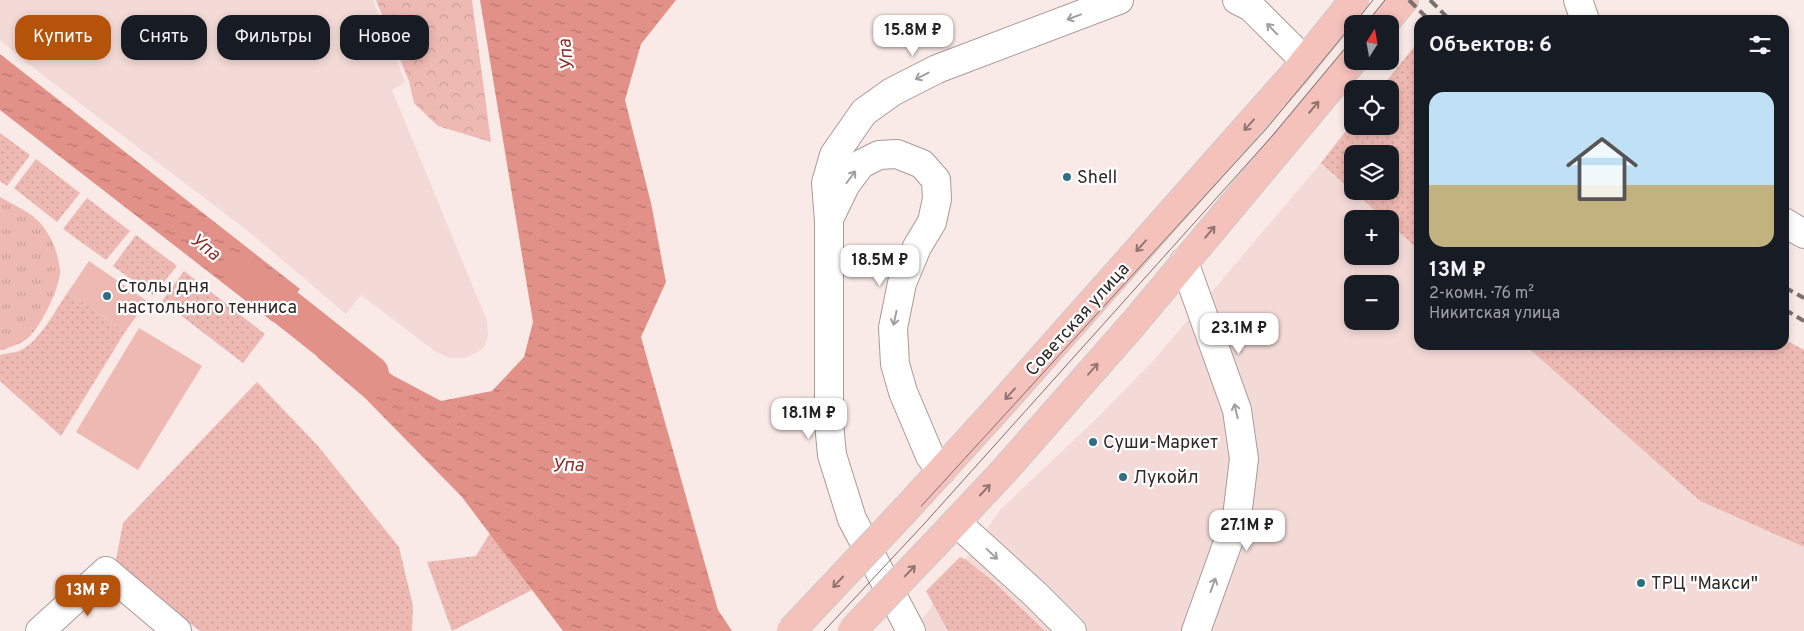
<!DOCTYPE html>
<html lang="ru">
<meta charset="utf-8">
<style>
:root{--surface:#171b24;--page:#20242c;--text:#f1f3f6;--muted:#9ea1a6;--accent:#b45309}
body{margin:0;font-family:Overpass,sans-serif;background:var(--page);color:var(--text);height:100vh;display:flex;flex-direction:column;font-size:19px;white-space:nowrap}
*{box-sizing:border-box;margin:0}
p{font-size:16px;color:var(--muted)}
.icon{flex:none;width:28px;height:28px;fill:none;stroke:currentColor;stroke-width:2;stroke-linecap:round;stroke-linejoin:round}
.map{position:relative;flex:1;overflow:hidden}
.panel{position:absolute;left:1414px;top:15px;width:375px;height:335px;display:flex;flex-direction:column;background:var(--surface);border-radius:15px;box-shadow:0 2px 8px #0003}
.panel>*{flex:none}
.hud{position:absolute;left:15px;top:15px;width:475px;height:45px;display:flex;gap:10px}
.needle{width:32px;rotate:11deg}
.buttons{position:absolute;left:1344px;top:15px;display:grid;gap:10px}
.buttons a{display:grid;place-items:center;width:55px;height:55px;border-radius:10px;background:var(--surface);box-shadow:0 2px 8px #0003;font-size:25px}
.price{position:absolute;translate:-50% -42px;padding:0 11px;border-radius:10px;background:#fff;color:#222;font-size:16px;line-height:32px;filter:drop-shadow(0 1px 2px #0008)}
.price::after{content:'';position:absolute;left:50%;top:30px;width:15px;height:11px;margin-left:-8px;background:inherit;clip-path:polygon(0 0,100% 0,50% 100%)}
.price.active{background:var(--accent);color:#fff}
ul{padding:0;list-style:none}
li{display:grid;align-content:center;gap:10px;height:265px;padding:0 15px}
li span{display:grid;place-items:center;height:155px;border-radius:15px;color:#555}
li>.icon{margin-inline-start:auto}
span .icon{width:90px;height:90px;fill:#fffc;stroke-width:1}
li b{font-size:21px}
h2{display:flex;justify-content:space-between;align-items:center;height:60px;padding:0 15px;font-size:21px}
.tag{padding:0 18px;border-radius:15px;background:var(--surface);box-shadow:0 2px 8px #0003;font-size:18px;line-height:45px}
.tag.active{background:var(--accent);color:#fff}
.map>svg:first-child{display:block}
.built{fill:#f3dad7;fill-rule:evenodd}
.grass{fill:url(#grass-dots)}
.forest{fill:url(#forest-crowns)}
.park{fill:url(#park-tufts)}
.pitch{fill:#eeb9b2}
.water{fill:url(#water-ripples)}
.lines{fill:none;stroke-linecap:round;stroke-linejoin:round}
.river{stroke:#e29188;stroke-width:38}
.minor-casing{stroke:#a99a98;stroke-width:30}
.major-casing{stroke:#cdcccb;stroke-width:30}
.minor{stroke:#fff;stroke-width:28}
.major{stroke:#f4c1bb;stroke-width:28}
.tram{stroke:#7a706f;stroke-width:1}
.rail{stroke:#7a706f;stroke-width:4;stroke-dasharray:10 5;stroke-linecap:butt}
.major-bridge-casing{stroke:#cdcccb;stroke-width:30;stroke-linecap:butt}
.major-bridge{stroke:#f4c1bb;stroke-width:28}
.oneway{stroke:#a19f9e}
.oneway2{stroke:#927572}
.poi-dot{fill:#2e7082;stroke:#fff;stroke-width:2}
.labels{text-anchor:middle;stroke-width:4.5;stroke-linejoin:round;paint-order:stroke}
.poi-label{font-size:18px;fill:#2f2928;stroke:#fff;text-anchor:start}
.street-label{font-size:18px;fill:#2f2928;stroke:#fff}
.water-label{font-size:19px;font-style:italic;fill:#8e2f2a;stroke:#fff}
</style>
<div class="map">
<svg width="1804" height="631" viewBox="0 0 1804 631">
<defs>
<pattern id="grass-dots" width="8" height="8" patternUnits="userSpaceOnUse" patternTransform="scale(1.25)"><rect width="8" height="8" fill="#eeb9b2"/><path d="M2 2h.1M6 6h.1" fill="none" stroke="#cc9f99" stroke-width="1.8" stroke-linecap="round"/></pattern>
<pattern id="forest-crowns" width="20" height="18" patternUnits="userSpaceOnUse" patternTransform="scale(1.25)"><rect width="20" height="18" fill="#eeb9b2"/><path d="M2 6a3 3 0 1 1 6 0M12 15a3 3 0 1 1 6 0" fill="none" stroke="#cc9f99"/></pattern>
<pattern id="park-tufts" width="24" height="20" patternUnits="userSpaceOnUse" patternTransform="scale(1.25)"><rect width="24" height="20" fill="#eeb9b2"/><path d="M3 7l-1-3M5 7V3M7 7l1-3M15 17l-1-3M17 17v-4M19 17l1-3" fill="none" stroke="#cc9f99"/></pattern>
<pattern id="water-ripples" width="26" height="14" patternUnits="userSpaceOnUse" patternTransform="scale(1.25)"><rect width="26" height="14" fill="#e29188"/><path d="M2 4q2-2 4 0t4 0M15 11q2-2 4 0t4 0" fill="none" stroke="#b8766f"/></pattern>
</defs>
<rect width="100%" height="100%" fill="#f9e9e7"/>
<!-- built -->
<path class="built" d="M0,0H373L405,82L392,90L487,321L488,336L484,347L476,353L464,358H449L436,352L361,295L346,314L248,231L40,73L0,40Z
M1321,163L1384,219H1352V256H1390V224L1419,250V345H1525L1700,501L1804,547V631H914L1001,509L1092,423L1154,360ZM1352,284H1390V321H1352Z"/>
<!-- grass -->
<path class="grass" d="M1418,42L1419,43V250L1390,224V219H1384L1353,191H1390V154H1352V191L1321,163L1352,123V126H1390V89H1380Z
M0,133L30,155L7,186L0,181Z
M36,159L80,193L57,222L14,188Z
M87,198L130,231L106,260L63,229Z
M136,235L177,266L153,295L113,266Z
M184,271L265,334L243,363L162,301Z
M68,292L125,332L61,436L0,381V355C8,353 17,353 23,349C41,339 56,309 68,292Z
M1784,339L1804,350V547L1700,501L1525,345H1784Z
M257,382L318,446L399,547L413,606L412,631H200L115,565L123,523Z
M492,530L532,590L452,631L427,562L476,556Z
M960,557L965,559L994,582L1045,631H948L926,591Z"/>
<!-- forest -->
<path class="forest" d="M376,0H472L491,142L438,126L414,103L409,81Z"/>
<!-- park -->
<path class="park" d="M0,197C14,205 31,212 41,224C52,237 58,253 60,270C61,286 40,328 28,338C22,344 11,346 4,350H0Z"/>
<!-- pitch -->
<path class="pitch" d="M89,261L147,301L125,332L68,292Z
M139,328L202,366L138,470L76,432Z"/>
<!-- water -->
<path class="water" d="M480,0H676L641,44L625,100L651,203L666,282L641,337L718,610L732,631H563L462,497L365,398L317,357L338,331L392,375L441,401L492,391L524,357L533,322Z
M0,54L300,289L273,322L0,110Z"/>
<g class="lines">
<!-- river -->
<path class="river" d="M245,275L370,374"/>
<!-- minor casing -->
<g class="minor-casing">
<path id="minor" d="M1237,0L1251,7L1305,61
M1578,0L1585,20
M830,217L846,184L861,164L879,155L897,154L922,164L936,180L937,199L932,222L917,247L902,283L893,328L895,364L903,392L930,456L941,471
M1784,222L1804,234
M1184,262L1237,410L1244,459L1237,517L1196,631
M956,522L1035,594L1072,631
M40,631L106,571L177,631
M911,631L852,519L832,455L829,423V221L826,183L834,155L864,112L892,92L937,69L1119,0"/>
</g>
<!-- major casing -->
<g class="major-casing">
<path id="major" d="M1384,24L1404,0
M907,508L998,408L1295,73L1354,0
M940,539L1003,472L1134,323L1353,61"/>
</g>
<!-- minor -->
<use href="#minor" class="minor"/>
<!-- major -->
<use href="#major" class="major"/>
<!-- tram -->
<path class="tram" d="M1354,24L1373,0
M1366,24L1385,0
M807,631L1267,128L1352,25
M824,631L924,524L1274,134L1352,40"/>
<!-- rail -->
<path class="rail" d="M1409,0L1429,20
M1430,0L1450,20
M1784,287L1804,298
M1784,309L1804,321"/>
<!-- major-bridge casing -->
<g class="major-bridge-casing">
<path id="major-bridge" d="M791,631L907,508
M852,631L940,539"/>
</g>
<!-- major-bridge -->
<use href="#major-bridge" class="major-bridge"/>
</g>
<!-- one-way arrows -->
<defs><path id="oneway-shaft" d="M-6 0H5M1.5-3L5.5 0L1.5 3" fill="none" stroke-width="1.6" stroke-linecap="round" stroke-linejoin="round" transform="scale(1.25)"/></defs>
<g class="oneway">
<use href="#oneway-shaft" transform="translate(1074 17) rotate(159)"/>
<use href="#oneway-shaft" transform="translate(1272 29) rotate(-134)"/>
<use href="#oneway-shaft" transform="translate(922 76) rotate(153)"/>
<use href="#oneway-shaft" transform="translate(851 177) rotate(-53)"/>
<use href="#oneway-shaft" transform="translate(895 318) rotate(102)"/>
<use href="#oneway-shaft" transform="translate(1236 411) rotate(-103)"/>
<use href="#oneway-shaft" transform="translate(992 554) rotate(43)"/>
<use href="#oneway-shaft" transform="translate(1213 585) rotate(-70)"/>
</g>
<g class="oneway2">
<use href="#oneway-shaft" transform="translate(1314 107) rotate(-50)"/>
<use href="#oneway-shaft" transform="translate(1249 125) rotate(132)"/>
<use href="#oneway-shaft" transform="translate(1210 232) rotate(-50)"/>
<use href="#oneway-shaft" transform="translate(1141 246) rotate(132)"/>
<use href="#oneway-shaft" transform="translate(1093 369) rotate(-49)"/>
<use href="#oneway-shaft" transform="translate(1010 394) rotate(132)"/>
<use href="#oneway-shaft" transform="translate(985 490) rotate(-47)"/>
<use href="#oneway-shaft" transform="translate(910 571) rotate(-46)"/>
<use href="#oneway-shaft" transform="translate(838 582) rotate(133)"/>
</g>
<!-- markers -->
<g class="poi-dot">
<circle cx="1067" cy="177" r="5"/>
<circle cx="107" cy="296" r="5"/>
<circle cx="1093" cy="442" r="5"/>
<circle cx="1123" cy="477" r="5"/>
<circle cx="1641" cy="583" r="5"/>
</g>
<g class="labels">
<!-- poi labels -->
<g class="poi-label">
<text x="1077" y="183">Shell</text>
<text x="117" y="292">Cтолы дня<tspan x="117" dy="21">настольного тенниса</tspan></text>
<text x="1103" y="448">Суши-Маркет</text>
<text x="1133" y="483">Лукойл</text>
<text x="1651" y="589">ТРЦ "Макси"</text>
</g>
<!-- street labels -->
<g class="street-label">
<text transform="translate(1077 319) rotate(-48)" y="6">Советская улица</text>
</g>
<!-- water labels -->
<g class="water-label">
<text transform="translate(565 55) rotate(-97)" y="7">Упа</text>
<text transform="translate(206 246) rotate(38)" y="7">Упа</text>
<text x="568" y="471">Упа</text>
</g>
</g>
</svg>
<div class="buttons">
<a><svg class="needle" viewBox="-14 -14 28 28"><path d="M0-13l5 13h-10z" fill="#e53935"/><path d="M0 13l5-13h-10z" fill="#9ea1a6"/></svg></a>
<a><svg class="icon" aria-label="locate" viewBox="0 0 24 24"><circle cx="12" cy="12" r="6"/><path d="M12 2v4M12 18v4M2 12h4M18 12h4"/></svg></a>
<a><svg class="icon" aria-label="layers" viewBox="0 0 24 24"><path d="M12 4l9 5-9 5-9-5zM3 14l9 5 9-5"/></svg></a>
<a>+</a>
<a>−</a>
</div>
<b class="price" style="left:913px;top:57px">15.8M ₽</b>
<b class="price" style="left:880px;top:287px">18.5M ₽</b>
<b class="price" style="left:1239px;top:355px">23.1M ₽</b>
<b class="price" style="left:809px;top:440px">18.1M ₽</b>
<b class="price" style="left:1247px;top:552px">27.1M ₽</b>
<b class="price active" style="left:88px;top:617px">13M ₽</b>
<div class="hud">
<a class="tag active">Купить</a>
<a class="tag">Снять</a>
<a class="tag">Фильтры</a>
<a class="tag">Новое</a>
</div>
<section class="panel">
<h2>Объектов: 6<svg class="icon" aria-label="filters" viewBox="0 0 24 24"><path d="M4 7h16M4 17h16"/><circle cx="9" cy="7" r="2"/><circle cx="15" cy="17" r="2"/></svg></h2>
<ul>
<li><span style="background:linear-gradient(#bfe0f5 60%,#c2b280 0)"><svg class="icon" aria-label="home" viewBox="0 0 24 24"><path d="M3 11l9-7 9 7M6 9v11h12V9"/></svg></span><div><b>13M ₽</b><p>2-комн. · 76 m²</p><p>Никитская улица</p></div></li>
</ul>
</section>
</div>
